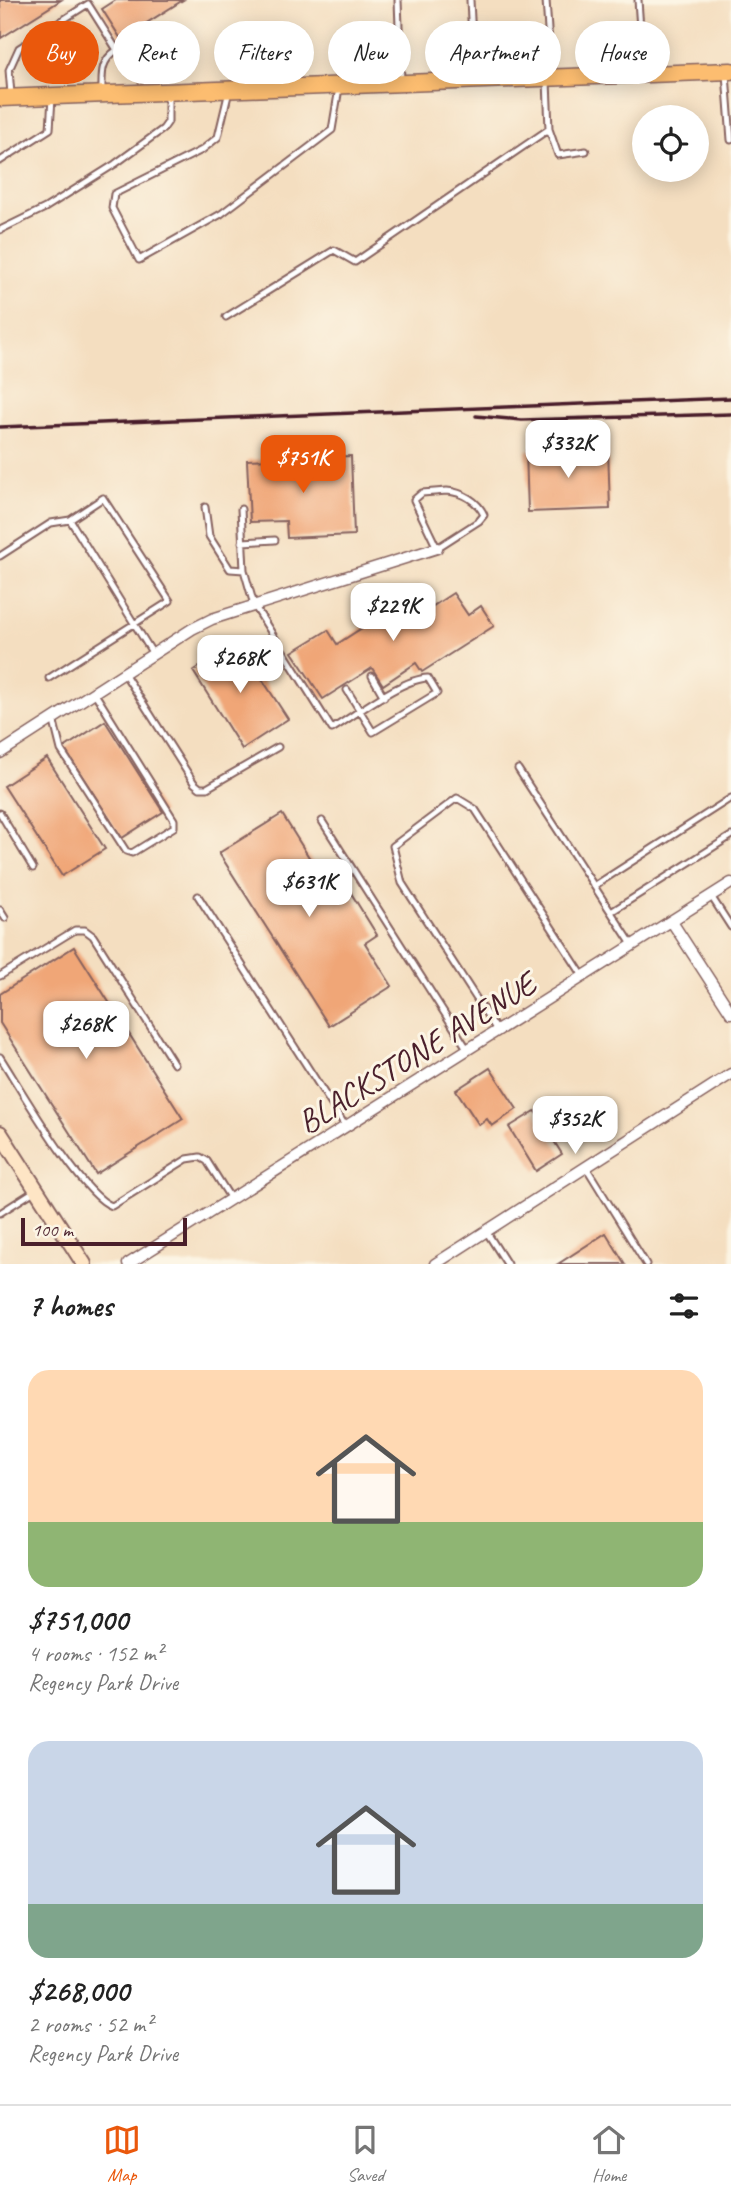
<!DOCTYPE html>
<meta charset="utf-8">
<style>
:root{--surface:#fff;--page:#f6f6f6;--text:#222;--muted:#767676;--line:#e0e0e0;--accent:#ea580c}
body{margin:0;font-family:Caveat,sans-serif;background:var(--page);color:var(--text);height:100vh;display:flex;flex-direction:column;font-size:26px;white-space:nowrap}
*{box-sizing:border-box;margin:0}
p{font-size:23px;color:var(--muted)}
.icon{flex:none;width:38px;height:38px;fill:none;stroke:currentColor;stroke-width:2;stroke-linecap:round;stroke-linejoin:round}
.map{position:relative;height:1264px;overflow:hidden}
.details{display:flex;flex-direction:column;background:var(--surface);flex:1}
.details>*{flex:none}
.hud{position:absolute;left:21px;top:21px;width:690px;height:63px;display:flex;gap:14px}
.controls{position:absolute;left:632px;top:105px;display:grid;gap:14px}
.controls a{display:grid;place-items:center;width:77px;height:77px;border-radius:50%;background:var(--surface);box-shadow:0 4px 18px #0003;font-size:35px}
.scale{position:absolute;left:21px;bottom:18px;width:166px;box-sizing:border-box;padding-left:7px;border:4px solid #4a1f2b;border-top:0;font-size:19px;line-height:24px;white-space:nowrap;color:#4a1f2b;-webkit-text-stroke:5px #fcf5e5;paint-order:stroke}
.price{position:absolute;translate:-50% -60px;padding:0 16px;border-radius:14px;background:#fff;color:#222;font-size:23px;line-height:46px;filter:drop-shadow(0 2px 4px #0008)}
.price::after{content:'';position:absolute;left:50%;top:42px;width:21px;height:16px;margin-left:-10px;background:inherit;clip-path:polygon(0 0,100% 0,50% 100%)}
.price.on{background:var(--accent);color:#fff}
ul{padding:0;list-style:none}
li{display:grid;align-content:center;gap:14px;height:371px;padding:0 28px}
li span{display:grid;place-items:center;height:217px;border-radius:21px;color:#555}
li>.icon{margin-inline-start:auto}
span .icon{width:126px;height:126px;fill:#fffc;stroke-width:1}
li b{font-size:30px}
h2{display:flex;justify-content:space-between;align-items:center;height:84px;padding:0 28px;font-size:30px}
.tag{padding:0 24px;border-radius:32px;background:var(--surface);box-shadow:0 4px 18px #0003;font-size:24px;line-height:63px}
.tag.on{background:var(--accent);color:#fff}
.tab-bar{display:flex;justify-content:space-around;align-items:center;height:98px;border-top:2px solid var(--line);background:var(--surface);font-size:19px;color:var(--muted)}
.tab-bar a{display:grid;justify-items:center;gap:4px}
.tab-bar .on{color:var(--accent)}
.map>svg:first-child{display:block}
.building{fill:#f0a677}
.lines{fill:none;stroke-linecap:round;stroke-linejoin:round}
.lane-casing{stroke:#86625f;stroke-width:9}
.street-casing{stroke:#86625f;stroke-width:13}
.secondary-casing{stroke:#86625f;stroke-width:18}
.primary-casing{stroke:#86625f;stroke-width:19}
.lane{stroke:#fff;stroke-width:5}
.street{stroke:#fff;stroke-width:10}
.secondary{stroke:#fee5c5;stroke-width:14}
.primary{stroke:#fcbd6f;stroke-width:16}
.rail{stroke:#4a1f2b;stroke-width:3.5}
.labels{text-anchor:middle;stroke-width:6;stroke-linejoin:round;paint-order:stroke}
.street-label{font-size:33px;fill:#4a1f2b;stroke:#fcf5e5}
</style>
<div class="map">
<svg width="731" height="1264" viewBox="0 0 731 1264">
<rect width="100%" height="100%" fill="#fcf5e5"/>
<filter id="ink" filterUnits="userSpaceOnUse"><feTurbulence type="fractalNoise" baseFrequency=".0143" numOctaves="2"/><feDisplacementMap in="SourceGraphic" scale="14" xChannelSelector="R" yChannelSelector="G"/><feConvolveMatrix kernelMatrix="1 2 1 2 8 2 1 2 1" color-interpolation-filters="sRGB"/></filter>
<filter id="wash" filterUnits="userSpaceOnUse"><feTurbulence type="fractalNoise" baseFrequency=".00686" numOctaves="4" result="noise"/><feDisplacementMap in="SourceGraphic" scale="28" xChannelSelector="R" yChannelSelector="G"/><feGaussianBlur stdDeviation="1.57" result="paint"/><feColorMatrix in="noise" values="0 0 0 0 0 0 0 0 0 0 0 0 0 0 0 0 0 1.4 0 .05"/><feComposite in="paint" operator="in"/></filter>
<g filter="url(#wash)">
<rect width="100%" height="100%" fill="#f4dec0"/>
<g id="blocks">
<!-- building -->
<path class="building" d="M0,0H61L1,38Z
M116,0H183L121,39L102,9Z
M608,447L610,509L528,512L526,450Z
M351,456L354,535L287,538L286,521L250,522L247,460Z
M422,589L433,606L453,593L468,615L481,606L494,626L422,672L416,663L383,685L372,668L323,699L292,652L328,630L337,644Z
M238,642L288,719L242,749L193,671Z
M105,721L163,812L122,838L64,748Z
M47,758L105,849L62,876L4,786Z
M282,814L322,878L336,869L377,935L365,943L392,986L329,1026L219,853Z
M74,947L183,1119L96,1174L0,1023V994Z
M490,1068L517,1109L492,1126L487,1119L479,1125L456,1090Z
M535,1111L562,1154L536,1171L509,1127Z
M606,1233L625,1264H558Z"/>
</g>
</g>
<g filter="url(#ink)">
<use href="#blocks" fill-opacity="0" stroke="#86625f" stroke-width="2"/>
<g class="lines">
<!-- lane casing -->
<g class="lane-casing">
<path id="lane" d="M398,0L401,81
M470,0L474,77
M546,0L551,74
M638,0L643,71
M726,74L731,140
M229,91L218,137L202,150L114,194L112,208L139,260L221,214L332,130L339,88
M11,94L9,70L19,48L88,4L117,50C100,61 102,74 102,92
M549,129L558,155L586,151
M0,161L50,129L52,98
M0,230L45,208L115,164L163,129L168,122V95
M226,317L334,250L355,262L549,129L547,81
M447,491C462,492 478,501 484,515L479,521L437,548L414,500L422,493Z
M205,507L209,536L230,569L244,570
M241,509L244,570L254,605L332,729C357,714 401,679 428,678L437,693L373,732L347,690
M242,542L275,540
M0,556L51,523L70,520L153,654
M124,673L194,783L200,788H207L278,747
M372,676L384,697
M49,678L170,601L103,498L70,520
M53,718L61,750L126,851L132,853L174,827V820L94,692
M518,769L594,886
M0,813L33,868
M322,821L468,1050
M198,896L346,1127
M711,896L731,927
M0,910L5,918
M611,912L731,836
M633,946L594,886L731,798
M0,976L75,930H85L93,936L174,1064
M498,1032L402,883L393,846L457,798L475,809L583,976
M0,1057C20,1088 82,1196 112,1206L187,1159L200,1157L207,1161L231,1199
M586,1167L646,1264
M0,1213L36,1190
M486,1231L507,1264"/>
</g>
<!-- street casing -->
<g class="street-casing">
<path id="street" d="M0,753L192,629L212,619L437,548
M672,922L731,1013
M128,1264L731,883
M435,1264L731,1074"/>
</g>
<!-- secondary casing -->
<g class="secondary-casing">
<path id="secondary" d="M0,1133L84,1264"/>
</g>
<!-- primary casing -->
<g class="primary-casing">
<path id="primary" d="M0,98L731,71"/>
</g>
<!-- lane -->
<use href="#lane" class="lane"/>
<!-- street -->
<use href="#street" class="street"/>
<!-- secondary -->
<use href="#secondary" class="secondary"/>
<!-- primary -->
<use href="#primary" class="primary"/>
<!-- rail -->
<path class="rail" d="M476,416L522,420L731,414
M0,427L731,398"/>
</g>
</g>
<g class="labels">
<!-- street labels -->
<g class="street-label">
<text transform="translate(416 1052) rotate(-32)" y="12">BLACKSTONE AVENUE</text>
</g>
</g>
</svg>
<div class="controls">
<a><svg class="icon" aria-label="locate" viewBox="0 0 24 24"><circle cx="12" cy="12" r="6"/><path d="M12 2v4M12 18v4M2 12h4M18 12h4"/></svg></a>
</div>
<div class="scale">100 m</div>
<b class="price" style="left:568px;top:480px">$332K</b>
<b class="price on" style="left:303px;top:495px">$751K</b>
<b class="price" style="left:393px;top:643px">$229K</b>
<b class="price" style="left:240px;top:695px">$268K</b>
<b class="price" style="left:309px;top:919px">$631K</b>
<b class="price" style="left:86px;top:1061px">$268K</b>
<b class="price" style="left:575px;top:1156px">$352K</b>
<div class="hud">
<a class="tag on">Buy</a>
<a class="tag">Rent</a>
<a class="tag">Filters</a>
<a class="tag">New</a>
<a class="tag">Apartment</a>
<a class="tag">House</a>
</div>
</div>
<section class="details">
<h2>7 homes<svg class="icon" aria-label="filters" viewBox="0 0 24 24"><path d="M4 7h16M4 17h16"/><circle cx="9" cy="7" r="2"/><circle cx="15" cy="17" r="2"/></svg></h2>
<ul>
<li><span style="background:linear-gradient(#ffd9b3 70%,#8fb573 0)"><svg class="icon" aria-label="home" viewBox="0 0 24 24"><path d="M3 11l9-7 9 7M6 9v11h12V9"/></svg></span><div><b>$751,000</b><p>4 rooms · 152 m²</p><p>Regency Park Drive</p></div></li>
<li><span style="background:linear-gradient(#c9d6e8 75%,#7fa58c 0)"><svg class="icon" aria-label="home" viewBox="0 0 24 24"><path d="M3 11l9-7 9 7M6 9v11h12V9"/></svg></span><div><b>$268,000</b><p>2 rooms · 52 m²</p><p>Regency Park Drive</p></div></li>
</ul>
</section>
<nav class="tab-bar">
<a class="on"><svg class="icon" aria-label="map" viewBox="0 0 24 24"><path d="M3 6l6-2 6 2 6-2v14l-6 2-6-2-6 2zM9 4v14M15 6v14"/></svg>Map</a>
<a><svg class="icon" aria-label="saved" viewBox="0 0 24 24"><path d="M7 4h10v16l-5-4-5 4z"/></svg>Saved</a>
<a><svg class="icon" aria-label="home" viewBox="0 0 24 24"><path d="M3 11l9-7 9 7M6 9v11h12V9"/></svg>Home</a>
</nav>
